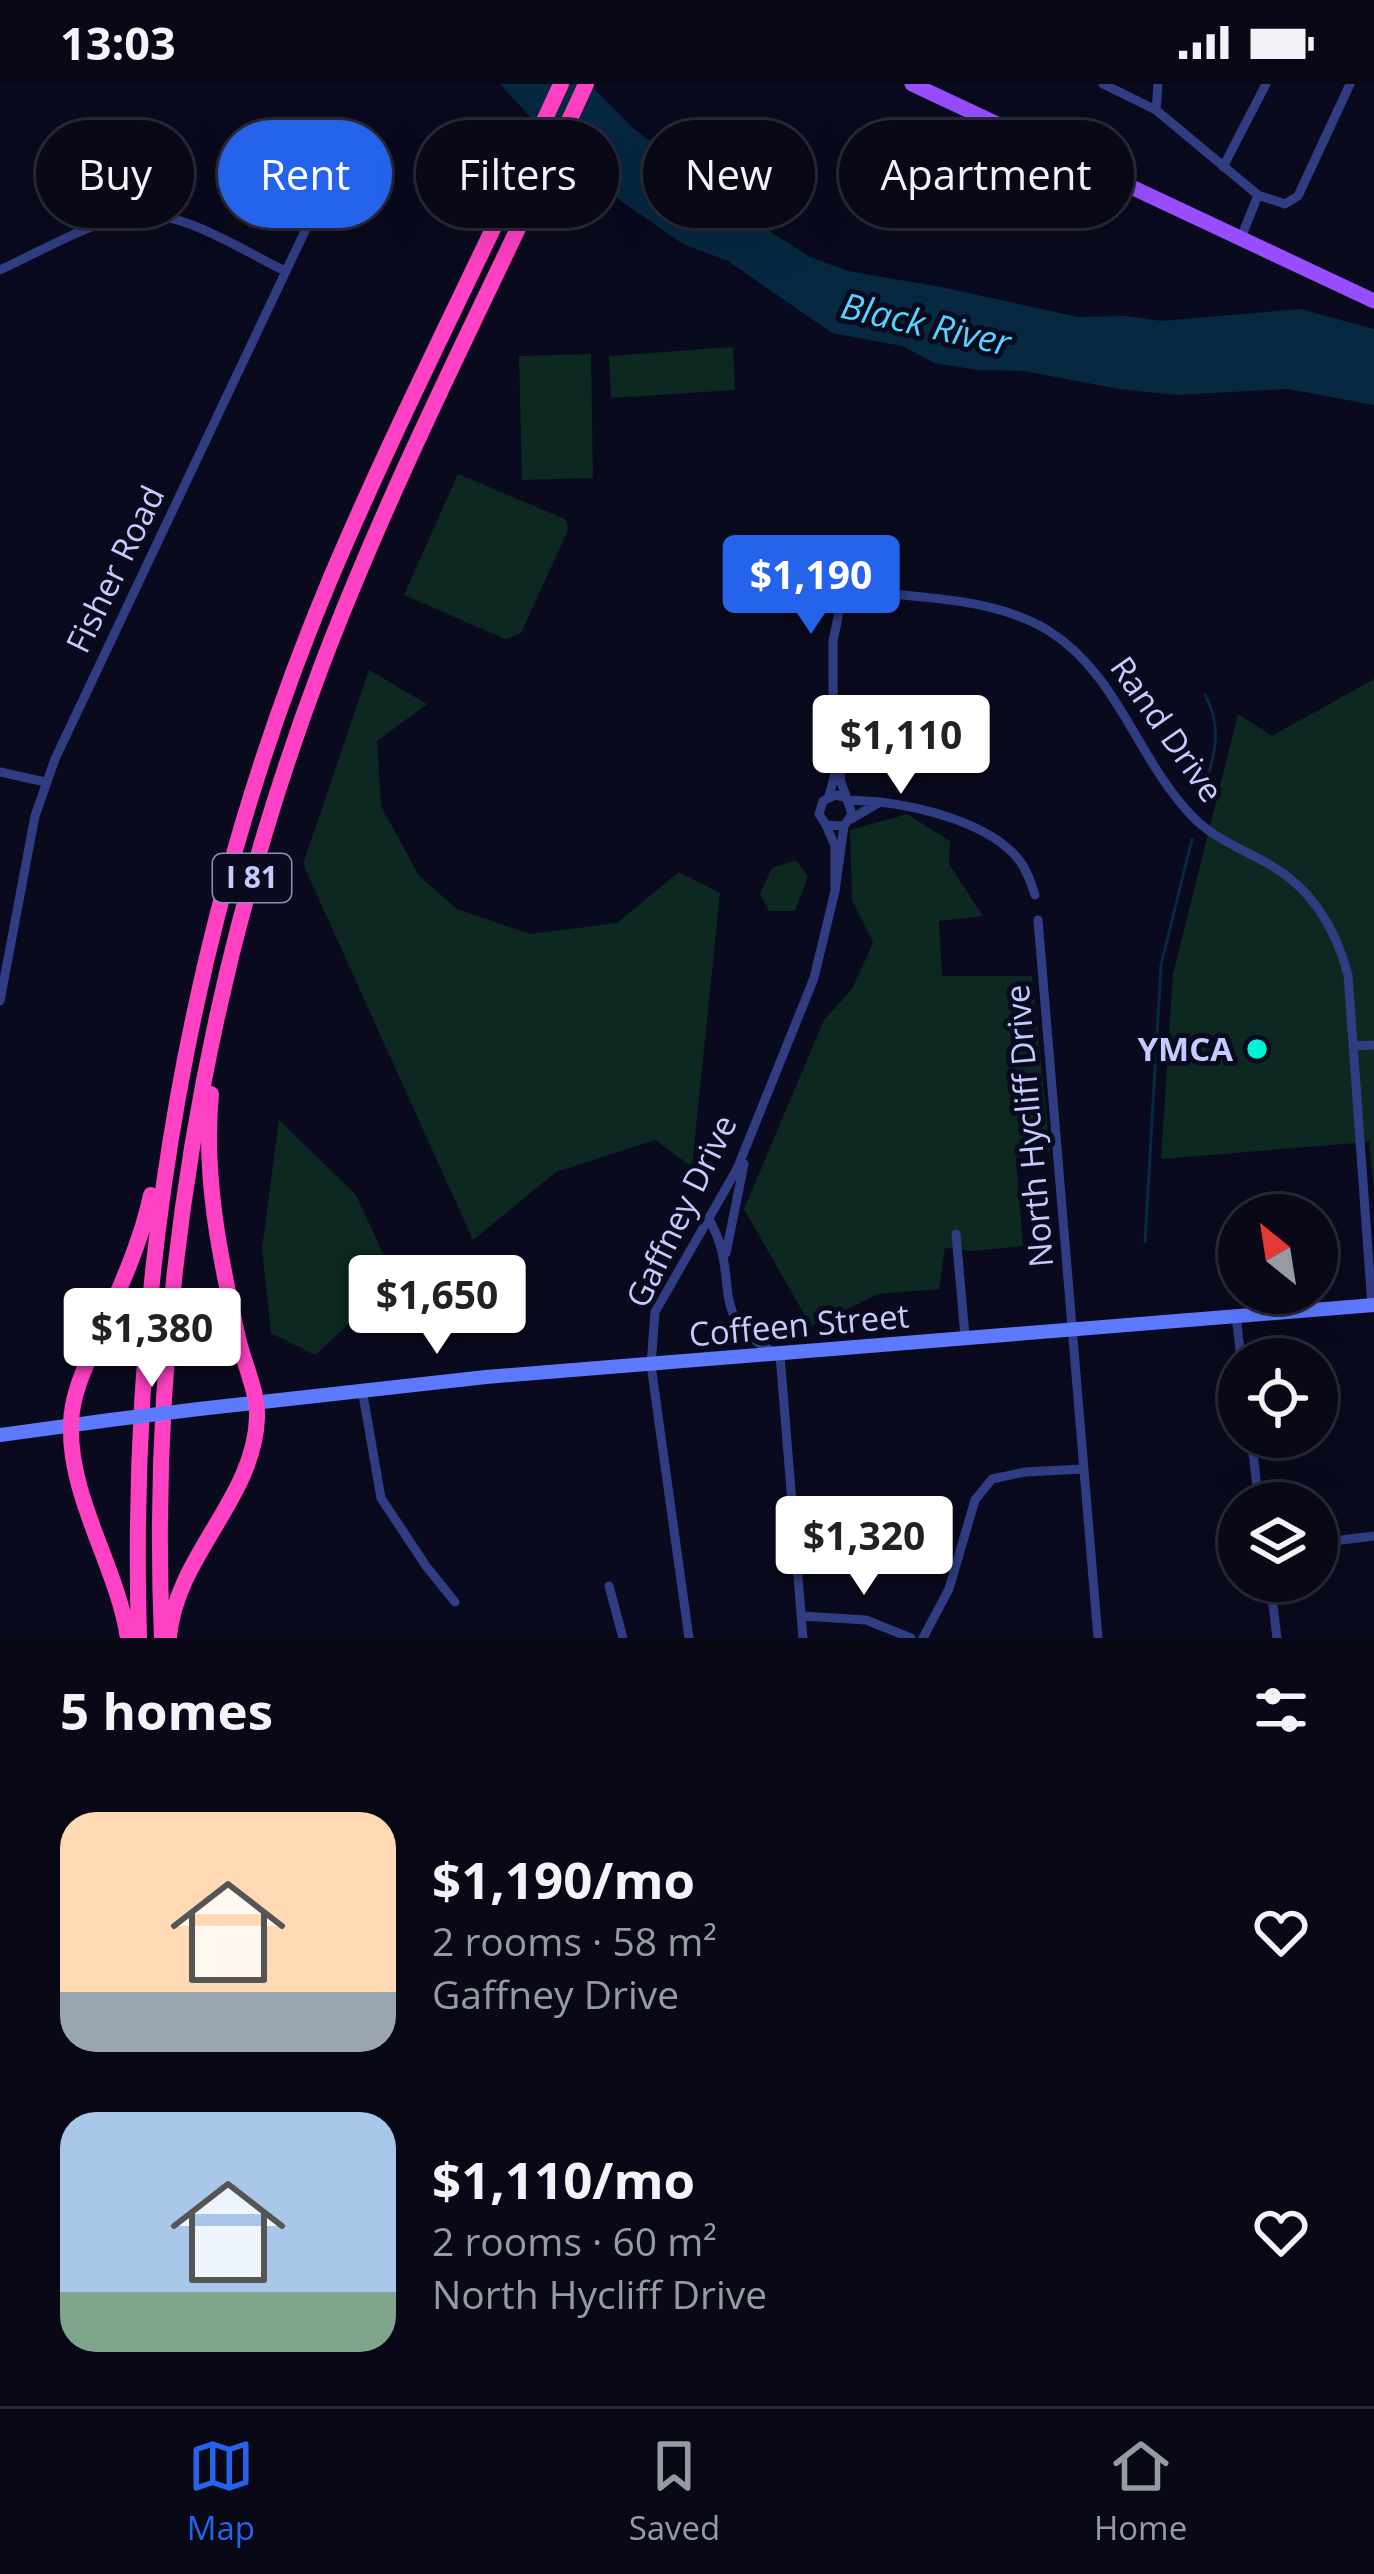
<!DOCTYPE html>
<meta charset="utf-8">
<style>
:root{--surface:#080816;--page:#161623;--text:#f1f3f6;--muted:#989aa1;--line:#292935;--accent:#2563eb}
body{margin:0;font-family:"Open Sans",sans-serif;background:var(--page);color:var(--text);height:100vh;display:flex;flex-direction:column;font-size:45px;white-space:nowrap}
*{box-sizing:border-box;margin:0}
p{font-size:39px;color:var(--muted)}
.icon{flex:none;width:66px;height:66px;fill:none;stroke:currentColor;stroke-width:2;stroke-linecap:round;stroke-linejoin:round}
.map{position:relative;height:1554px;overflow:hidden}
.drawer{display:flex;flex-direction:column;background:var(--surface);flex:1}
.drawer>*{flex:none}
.hud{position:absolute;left:36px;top:36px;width:1302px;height:108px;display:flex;gap:24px}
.needle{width:78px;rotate:330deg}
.fabs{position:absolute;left:1218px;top:1110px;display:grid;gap:24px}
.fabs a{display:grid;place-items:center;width:120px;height:120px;border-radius:50%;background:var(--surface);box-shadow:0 12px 48px #0002,0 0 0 3px var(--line);font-size:60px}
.price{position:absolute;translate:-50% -102px;padding:0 27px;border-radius:12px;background:#fff;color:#222;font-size:39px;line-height:78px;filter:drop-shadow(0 3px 6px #0008)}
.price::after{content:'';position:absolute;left:50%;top:72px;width:36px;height:27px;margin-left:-18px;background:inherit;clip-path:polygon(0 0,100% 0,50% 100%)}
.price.on{background:var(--accent);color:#fff}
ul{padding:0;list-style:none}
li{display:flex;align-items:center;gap:36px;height:300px;padding:0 60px}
li span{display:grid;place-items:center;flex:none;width:336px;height:240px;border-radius:36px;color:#555}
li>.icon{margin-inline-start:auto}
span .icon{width:144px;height:144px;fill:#fffc;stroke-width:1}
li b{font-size:51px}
h2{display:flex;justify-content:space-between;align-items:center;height:144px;padding:0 60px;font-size:51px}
.chip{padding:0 42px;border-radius:54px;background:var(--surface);box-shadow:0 12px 48px #0002,0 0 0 3px var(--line);font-size:42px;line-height:108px}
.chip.on{background:var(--accent);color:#fff}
.status{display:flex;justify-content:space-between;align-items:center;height:84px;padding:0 60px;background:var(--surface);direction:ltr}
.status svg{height:33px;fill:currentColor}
.tabs{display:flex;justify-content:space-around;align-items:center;height:168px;border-top:3px solid var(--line);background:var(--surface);font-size:33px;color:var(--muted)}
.tabs a{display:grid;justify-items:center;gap:6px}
.tabs .on{color:var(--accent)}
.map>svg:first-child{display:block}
.green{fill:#0c2821}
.water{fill:#062840}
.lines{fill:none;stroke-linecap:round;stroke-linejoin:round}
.stream{stroke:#062840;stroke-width:3}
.minor{stroke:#303d82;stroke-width:9}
.secondary{stroke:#5d7aff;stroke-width:14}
.primary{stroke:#984dff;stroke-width:15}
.motorway{stroke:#ff41c3;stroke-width:16}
.secondary-bridge{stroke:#5d7aff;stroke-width:14}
.poi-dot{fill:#00f1d8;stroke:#0a0a1e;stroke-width:4.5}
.labels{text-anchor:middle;stroke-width:10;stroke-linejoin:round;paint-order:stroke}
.shield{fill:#0a0a1e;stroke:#8e91bc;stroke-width:3}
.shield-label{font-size:30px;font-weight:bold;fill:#c6cbff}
.street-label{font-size:33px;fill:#c6cbff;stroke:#0a0a1e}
.poi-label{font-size:33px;font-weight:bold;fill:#c6cbff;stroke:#0a0a1e;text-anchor:end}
.water-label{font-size:36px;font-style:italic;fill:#54d3ff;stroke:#0a0a1e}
</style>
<div class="status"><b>13:03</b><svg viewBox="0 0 49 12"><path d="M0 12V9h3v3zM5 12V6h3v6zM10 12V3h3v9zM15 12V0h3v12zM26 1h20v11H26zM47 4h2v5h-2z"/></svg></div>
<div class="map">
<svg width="1374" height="1554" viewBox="0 0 1374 1554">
<rect width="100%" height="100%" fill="#0a0a1e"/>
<!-- green -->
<path class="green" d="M733,263L735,306L611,314L609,272Z
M591,270L593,394L522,396L519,272Z
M458,390L565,435L569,444L521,549L505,555L404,511Z
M369,586L427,620L377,657L381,722L419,792L457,825L530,850L617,839L679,788L720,809L692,1083L655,1056L556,1088L473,1156L303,780Z
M1374,595V1107L1369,1058L1161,1075L1173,890L1238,630L1272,652Z
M907,730L950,757L949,780L983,832L939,837L942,892H1032L1050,1067L1016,1074L1023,1162L972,1167L945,1164L939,1205L878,1210L811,1242L744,1125L824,936L852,905L873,859L852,816L850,746Z
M796,776L808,793L795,827H769L760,810L772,784Z
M279,1036L356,1111L386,1176L362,1197L367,1223L315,1271L271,1249L262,1164Z"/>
<!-- water -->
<path class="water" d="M500,0H589L633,44L737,126L810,173L848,187L941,203L1078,233L1125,232L1162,237L1300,225L1374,245V321L1288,305L1177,311L1119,305L1024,287L978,286L934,279L902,262L832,249L728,177L683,160L611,110L557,62Z"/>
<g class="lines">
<!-- stream -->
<path class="stream" d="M1200,720C1211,681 1226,648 1205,611
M1145,1158L1161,881L1192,755"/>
<!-- minor -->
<path class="minor" d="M1103,0L1156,26L1258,111L1285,120L1298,112L1350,0
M1156,26L1158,0
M1223,83L1266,0
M1241,154L1258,111
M0,186C40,168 85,140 129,132C180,123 241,166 285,187
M833,605V557L844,505C909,514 991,511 1049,547C1119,591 1138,678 1194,734C1216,756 1245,766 1272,782C1313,806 1336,846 1348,891L1372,1222
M0,688L45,698
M829,712L835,690L833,605L841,698L852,730L844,742L826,741L819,730L823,717L835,711L845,713
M849,716L880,718L851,735
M880,718C923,723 991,740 1019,776C1027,786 1031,799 1035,811
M826,741L835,762V807L844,742
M1038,836L1098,1554
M0,917L35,732L55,675L331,92
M1355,962L1374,961
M709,1135C744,1197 702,1235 780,1271L803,1554
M956,1150L965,1252
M726,1169L744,1080
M1236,1231L1241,1275
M362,1305L381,1414L426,1482L455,1518
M1251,1353L1259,1419
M1317,1459L1374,1452
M1270,1497L1277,1554
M609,1502L623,1554
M802,1532L866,1536L911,1554
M689,1554L651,1281L655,1228L737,1085L814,894L835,807
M923,1554L949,1505L975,1416L992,1395L1025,1388L1084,1385"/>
<!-- secondary -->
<path class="secondary" d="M199,1325L486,1293L1374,1221
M0,1351L110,1336"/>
<!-- primary -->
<path class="primary" d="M912,0L1374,217"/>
<!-- motorway -->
<path class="motorway" d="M169,1553C176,1472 254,1415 257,1334C258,1308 244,1280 238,1254C220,1174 203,1092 211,1010
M128,1554C117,1482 68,1413 71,1339C72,1308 87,1279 99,1251C119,1206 141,1159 151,1111
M139,1554C128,1191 190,828 331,493C402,326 486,165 561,0
M162,1554C148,1225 204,894 320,586C396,385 497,195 586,0"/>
<!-- secondary-bridge -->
<path class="secondary-bridge" d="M110,1336L199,1325"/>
</g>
<!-- markers -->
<circle class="poi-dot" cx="1257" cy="965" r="12"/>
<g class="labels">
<!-- shield labels -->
<rect class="shield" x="213" y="770" width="78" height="48" rx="9"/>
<g class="shield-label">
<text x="252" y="804">I 81</text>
</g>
<!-- street labels -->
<g class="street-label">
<text transform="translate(115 485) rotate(-64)" y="12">Fisher Road</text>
<text transform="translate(1167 645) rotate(55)" y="12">Rand Drive</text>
<text transform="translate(1029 1042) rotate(-95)" y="12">North Hycliff Drive</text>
<text transform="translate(681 1127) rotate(-64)" y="12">Gaffney Drive</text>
<text transform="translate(799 1241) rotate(-5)" y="12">Coffeen Street</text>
</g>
<!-- poi labels -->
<g class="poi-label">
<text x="1233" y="977">YMCA</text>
</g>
<!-- water labels -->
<g class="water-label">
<text transform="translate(926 240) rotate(13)" y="13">Black River</text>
</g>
</g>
</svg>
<div class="fabs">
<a><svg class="needle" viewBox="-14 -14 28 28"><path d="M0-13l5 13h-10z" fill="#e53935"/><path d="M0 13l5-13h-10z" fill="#989aa1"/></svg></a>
<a><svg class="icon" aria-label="locate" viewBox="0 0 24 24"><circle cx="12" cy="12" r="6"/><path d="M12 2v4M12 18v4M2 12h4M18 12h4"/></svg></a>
<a><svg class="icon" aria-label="layers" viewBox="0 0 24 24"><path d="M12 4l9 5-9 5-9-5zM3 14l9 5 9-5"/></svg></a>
</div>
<b class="price on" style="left:811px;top:553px">$1,190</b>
<b class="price" style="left:901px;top:713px">$1,110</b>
<b class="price" style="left:437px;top:1273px">$1,650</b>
<b class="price" style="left:152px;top:1306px">$1,380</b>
<b class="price" style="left:864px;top:1514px">$1,320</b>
<div class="hud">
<a class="chip">Buy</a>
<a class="chip on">Rent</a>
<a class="chip">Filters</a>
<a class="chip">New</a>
<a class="chip">Apartment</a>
</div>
</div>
<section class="drawer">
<h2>5 homes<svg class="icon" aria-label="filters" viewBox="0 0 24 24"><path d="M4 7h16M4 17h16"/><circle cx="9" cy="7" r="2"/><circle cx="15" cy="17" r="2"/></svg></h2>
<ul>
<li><span style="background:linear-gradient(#ffd9b3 75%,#9aa5b1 0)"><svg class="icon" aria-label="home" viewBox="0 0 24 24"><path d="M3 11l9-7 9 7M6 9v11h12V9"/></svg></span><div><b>$1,190/mo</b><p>2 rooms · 58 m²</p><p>Gaffney Drive</p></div><svg class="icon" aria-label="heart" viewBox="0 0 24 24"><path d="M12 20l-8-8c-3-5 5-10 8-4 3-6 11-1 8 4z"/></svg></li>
<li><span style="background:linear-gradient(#a9c7e8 75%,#7fa58c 0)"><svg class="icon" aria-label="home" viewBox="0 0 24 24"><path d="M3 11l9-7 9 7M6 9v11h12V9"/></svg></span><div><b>$1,110/mo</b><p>2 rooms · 60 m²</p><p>North Hycliff Drive</p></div><svg class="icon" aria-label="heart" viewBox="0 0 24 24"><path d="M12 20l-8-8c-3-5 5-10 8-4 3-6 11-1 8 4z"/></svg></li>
</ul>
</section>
<nav class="tabs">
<a class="on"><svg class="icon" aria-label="map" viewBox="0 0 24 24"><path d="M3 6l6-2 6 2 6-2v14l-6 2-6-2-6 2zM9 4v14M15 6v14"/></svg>Map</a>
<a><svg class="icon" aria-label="saved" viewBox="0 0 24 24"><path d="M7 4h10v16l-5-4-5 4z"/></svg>Saved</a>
<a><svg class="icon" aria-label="home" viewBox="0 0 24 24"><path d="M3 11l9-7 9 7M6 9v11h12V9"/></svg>Home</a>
</nav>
